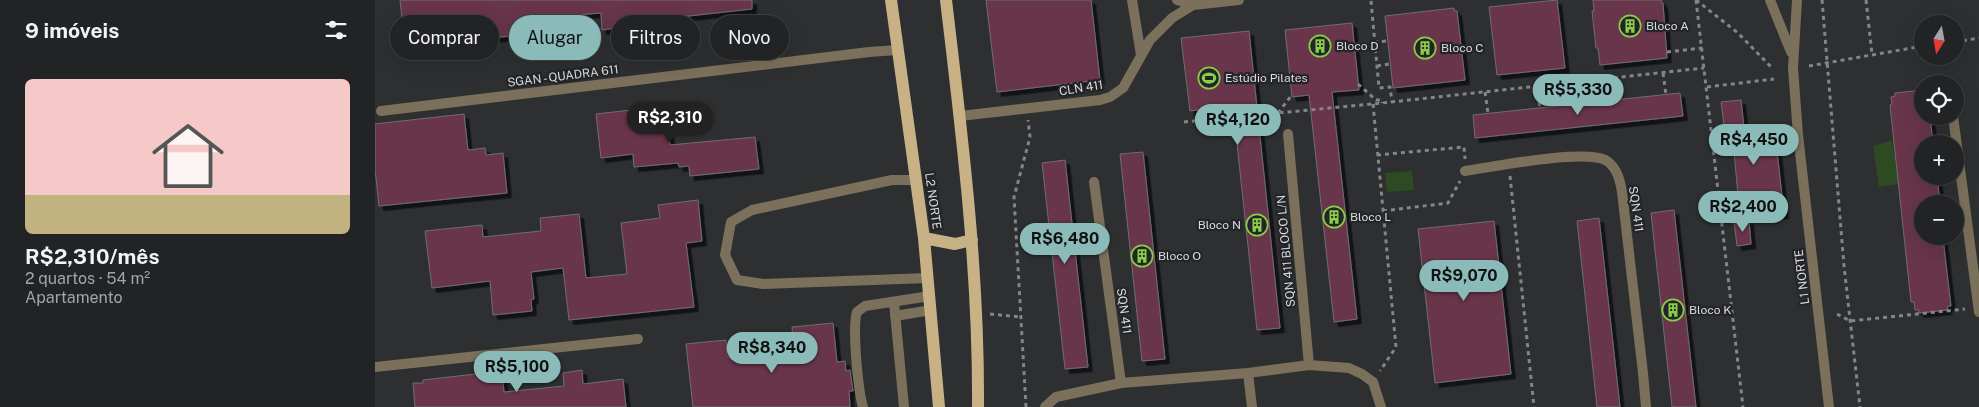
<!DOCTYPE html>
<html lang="pt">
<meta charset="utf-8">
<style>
:root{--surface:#222325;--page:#2e2f32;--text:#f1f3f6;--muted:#a2a4a7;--line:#3f4042;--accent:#8bbbb9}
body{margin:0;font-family:"Public Sans",sans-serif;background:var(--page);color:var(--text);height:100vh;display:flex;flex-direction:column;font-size:19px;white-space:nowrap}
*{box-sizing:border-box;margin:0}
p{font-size:16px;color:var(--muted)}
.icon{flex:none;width:28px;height:28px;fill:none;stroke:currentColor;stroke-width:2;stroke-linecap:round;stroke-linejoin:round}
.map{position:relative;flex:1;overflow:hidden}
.sheet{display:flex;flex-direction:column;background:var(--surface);width:375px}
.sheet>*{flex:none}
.hud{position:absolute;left:15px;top:15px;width:475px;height:45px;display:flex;gap:10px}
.needle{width:32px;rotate:191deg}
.fabs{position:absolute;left:1539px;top:15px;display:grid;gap:10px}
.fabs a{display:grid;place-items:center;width:50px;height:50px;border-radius:50%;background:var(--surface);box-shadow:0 5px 20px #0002,0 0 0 1px var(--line);font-size:25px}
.price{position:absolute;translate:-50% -42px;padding:0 11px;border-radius:18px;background:var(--accent);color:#111;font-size:16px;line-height:32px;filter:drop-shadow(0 1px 2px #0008)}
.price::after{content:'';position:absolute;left:50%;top:30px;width:15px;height:11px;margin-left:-8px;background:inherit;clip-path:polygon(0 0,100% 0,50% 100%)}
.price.on{background:#222;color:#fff}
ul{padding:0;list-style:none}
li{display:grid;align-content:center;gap:10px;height:265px;padding:0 25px}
li span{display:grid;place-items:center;height:155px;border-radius:8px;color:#555}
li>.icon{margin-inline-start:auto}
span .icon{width:90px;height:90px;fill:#fffc;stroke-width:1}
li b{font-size:21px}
h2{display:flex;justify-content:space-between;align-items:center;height:60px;padding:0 25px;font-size:21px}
.chip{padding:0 18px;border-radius:22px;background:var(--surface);box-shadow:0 5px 20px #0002,0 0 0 1px var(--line);font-size:18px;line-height:45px}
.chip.on{background:var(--accent);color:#111}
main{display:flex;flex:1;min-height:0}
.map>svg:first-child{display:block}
.green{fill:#2d4a23}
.building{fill:#67364c;stroke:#716d6f;filter:url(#shadow)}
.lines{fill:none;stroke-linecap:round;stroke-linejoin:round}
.path{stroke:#838586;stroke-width:3;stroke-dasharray:4 4;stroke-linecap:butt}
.service{stroke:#7b705b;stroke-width:10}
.minor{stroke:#7b705b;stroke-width:10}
.tertiary{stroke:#7b705b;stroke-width:10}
.primary{stroke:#c7b185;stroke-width:12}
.labels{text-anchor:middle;stroke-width:4.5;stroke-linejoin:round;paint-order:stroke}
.poi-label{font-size:12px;fill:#dadbdc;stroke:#242528;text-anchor:start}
.street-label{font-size:12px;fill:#dadbdc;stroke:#242528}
</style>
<main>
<section class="sheet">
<h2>9 imóveis<svg class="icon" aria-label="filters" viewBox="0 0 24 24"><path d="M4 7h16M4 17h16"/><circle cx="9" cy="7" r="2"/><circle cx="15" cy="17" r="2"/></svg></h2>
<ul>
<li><span style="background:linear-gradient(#f6c9c9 75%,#c2b280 0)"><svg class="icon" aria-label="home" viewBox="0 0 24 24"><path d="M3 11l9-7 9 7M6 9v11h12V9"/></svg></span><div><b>R$2,310/mês</b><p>2 quartos · 54 m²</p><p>Apartamento</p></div></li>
</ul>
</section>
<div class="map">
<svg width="1604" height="407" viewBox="0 0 1604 407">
<defs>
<filter id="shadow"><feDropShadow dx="4.5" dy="4.5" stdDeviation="0" flood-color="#0009"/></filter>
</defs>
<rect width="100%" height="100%" fill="#2d2f31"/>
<!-- green -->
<path class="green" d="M1517,140L1524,184L1504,187L1498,146Z
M1037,171L1039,190L1012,192L1010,173Z"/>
<!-- building -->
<path class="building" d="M25,0H377V9L241,24L242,28L227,30L226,13L187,16L189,34L174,36V32L30,47Z
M611,0H716L725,80L622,92Z
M1182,0L1190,68L1122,75L1114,7Z
M1218,0H1286L1287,3H1288L1292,58L1225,65L1223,48H1221L1217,11H1219Z
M1079,8V11H1082L1090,80L1018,88L1010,16Z
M977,23L984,90L957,92L982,319L959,322L934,95L917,97L910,30Z
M874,31L905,328L882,330L858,106L815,111L806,38Z
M1548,90V116H1555L1558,144H1548V176H1562L1565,204H1548V236H1564V240L1568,239L1576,306H1573L1572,310L1544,313V310H1540L1539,302H1536L1515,105L1517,104L1516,97L1520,96V93Z
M1305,93L1308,116L1100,138L1098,115Z
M1366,100L1370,137L1400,133L1409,214L1365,218L1358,140L1351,141L1346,102Z
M291,106L295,145L380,137L384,169L315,176L314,166L304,167L303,163L259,167L258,154L226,158L221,114Z
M89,114L93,150L110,148L111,155L128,153L132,193L4,206L0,169V124Z
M768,152L790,359L767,361L745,154Z
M690,160L713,367L690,369L667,163Z
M323,200L327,241L311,243L319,307L194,320L188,268L156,272L159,299L156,300L157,311L118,315L115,281L57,288L50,231L107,225L108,237L166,231L165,218L204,214L211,278L252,274L246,223L285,218L283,205Z
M1299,210L1321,407H1297L1276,213Z
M1224,218L1245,407H1222L1202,221Z
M1374,220L1376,244L1362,246L1359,222Z
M1119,221L1136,374L1060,383L1043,229Z
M458,323L462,362L470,361L471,371L475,370L478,391H474L475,407H318L311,344L351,340L352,357L390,353L419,349L417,327Z
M207,370L208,384L248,379L251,407H40L38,383H48V380L127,371L129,392L189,386L188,373Z"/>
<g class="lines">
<!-- path -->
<path class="path" d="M1321,0L1368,407
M1321,0L1363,33L1398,69
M1447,0L1469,266L1485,407
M1491,0L1497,54
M996,1L1004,88L1015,87L1017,102
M999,42L1012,41
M1580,42L1604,38
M1292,52L1327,48
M1002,66L1014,64
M1434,66L1548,46
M1288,73L1291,95
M1237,78L1239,100
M983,84L1001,100H1007V103
M1162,86L1165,108
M1332,87L1399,79
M1110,92L1113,113
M998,104L1021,347L1005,371
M848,108L849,118
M903,113L916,96
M809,122L1007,103L1329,68
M1002,155L1089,147L1090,159
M1135,176L1159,407
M1008,211L1073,203L1085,181
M615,314L646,317
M1462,314L1475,321L1590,309
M651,407L639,197L655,137L653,120"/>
<!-- service -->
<path class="service" d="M6,111L494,52L523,50
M541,180H517L377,210L356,222L350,255L362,280L388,284L553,278
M519,302L529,407
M520,316L556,310
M0,367L263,339
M488,407C483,391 477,326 482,312L490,306L555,296"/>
<!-- minor -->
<path class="minor" d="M1578,116L1604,312
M913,134L934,365
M1090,171C1118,167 1212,148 1232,161C1242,168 1245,180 1247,192L1268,373L1271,407
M719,182L746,383
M873,373L877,407
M670,407L681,397L746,383L873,373L934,365L974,368L987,374L998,382L1006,407"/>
<!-- tertiary -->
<path class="tertiary" d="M757,0L766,55
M802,0L818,5
M1395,0L1416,52
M1422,0L1418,68L1423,135L1454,407
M585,116L725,100L735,97L748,88L775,40L797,18L818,5L864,0"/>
<!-- primary -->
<path class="primary" d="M516,0L549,238L564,407
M571,0C587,135 604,271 603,407
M549,238L580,244L597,240"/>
</g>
<!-- icons -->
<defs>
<g id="building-ring" transform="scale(1.125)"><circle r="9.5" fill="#242528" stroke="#8ace47" stroke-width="1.5"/><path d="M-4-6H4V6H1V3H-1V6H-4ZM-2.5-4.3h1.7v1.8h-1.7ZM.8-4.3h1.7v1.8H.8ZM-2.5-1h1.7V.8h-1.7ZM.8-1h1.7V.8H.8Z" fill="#8ace47"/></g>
<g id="stadium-ring" transform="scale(1.125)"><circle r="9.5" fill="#242528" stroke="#8ace47" stroke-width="1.5"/><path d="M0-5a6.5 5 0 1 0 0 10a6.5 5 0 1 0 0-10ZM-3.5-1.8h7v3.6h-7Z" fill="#8ace47"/></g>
</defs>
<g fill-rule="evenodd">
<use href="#building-ring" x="1255" y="26"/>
<use href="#building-ring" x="945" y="46"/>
<use href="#building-ring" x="1050" y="48"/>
<use href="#stadium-ring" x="834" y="78"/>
<use href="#building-ring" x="959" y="217"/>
<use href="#building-ring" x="882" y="225"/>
<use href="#building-ring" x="767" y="256"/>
<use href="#building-ring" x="1298" y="310"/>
</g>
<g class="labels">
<!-- poi labels -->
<g class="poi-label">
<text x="1271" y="30">Bloco A</text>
<text x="961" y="50">Bloco D</text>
<text x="1066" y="52">Bloco C</text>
<text x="850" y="82">Estúdio Pilates</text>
<text x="975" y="221">Bloco L</text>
<text x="866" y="229" text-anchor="end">Bloco N</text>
<text x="783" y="260">Bloco O</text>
<text x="1314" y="314">Bloco K</text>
</g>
<!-- street labels -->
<g class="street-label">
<text transform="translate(188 76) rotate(-7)" y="4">SGAN - QUADRA 611</text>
<text transform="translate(706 88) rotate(-9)" y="4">CLN 411</text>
<text transform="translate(558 201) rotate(82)" y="4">L2 NORTE</text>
<text transform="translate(1261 209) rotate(82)" y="4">SQN 411</text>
<text transform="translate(911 251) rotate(-95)" y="4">SQN 411 BLOCO L/N</text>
<text transform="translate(1427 277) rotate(-97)" y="4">L1 NORTE</text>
<text transform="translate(749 311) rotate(82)" y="4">SQN 411</text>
</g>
</g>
</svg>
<div class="fabs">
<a><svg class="needle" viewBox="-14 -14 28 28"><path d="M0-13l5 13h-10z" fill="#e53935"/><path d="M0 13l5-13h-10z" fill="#a2a4a7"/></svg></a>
<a><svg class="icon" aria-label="locate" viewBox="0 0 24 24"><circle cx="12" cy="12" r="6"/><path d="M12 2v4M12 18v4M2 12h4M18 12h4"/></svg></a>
<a>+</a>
<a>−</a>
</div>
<b class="price" style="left:1203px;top:116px">R$5,330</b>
<b class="price on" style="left:295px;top:144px">R$2,310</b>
<b class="price" style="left:863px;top:146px">R$4,120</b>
<b class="price" style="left:1379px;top:166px">R$4,450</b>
<b class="price" style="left:1368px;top:233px">R$2,400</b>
<b class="price" style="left:690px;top:265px">R$6,480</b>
<b class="price" style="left:1089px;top:302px">R$9,070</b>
<b class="price" style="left:397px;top:374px">R$8,340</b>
<b class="price" style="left:142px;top:393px">R$5,100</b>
<div class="hud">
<a class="chip">Comprar</a>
<a class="chip on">Alugar</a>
<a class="chip">Filtros</a>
<a class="chip">Novo</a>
</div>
</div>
</main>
